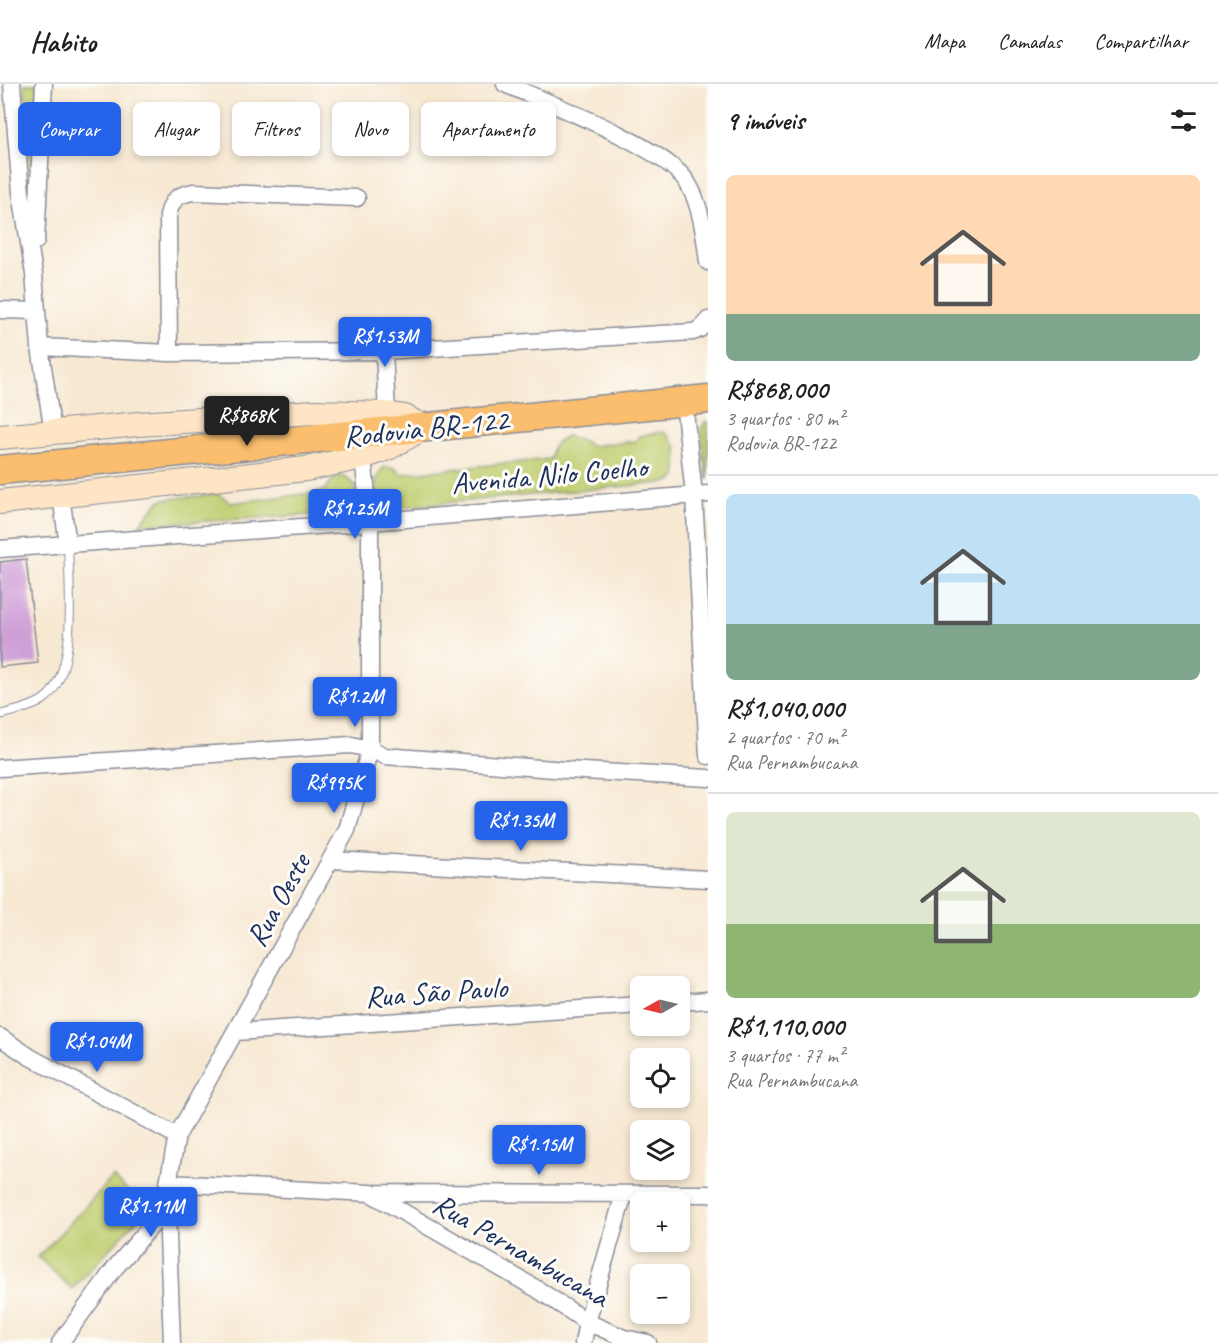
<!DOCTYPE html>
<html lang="pt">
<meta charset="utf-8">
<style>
:root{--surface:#fff;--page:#f6f6f6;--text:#202124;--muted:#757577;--line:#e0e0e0;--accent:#2563eb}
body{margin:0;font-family:Caveat,sans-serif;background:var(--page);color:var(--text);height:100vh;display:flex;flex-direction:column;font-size:22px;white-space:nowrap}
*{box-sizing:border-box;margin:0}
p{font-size:20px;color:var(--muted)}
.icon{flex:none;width:33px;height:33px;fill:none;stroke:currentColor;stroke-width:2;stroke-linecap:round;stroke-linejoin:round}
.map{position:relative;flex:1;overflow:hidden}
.panel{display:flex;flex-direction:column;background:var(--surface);width:510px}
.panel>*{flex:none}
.guide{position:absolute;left:18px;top:18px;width:570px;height:54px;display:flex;gap:12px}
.needle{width:39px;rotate:262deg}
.controls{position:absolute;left:630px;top:892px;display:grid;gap:12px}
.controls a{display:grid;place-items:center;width:60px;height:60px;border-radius:9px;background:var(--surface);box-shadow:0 3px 9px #0003;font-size:30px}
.price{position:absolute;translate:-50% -51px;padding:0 14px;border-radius:6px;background:var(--accent);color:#fff;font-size:20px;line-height:39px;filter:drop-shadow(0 2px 3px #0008)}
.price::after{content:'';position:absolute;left:50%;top:36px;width:18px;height:14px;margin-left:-9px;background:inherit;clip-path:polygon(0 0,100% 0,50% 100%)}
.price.selected{background:#222;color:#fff}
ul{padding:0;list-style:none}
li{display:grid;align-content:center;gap:12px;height:318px;padding:0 18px}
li+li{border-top:2px solid var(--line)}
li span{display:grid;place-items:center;height:186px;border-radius:9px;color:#555}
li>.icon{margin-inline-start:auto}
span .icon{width:108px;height:108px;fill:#fffc;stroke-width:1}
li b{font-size:26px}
h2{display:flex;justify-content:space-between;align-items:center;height:72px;padding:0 18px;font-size:26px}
.pill{padding:0 21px;border-radius:9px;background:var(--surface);box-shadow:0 3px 9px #0003;font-size:21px;line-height:54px}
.pill.selected{background:var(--accent);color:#fff}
header{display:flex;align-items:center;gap:36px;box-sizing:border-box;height:84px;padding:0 30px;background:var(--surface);border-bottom:2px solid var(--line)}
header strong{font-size:28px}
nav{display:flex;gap:33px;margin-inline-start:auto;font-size:21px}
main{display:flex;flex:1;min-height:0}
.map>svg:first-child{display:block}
.green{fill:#bfce70;stroke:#6d7e67;stroke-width:1.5}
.building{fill:#cfa0d8}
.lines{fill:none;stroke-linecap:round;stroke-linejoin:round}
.service-casing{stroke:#898c98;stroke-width:10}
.minor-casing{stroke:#898c98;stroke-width:19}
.secondary-casing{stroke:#898c98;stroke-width:26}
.trunk-casing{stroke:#898c98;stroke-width:31}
.service{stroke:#fff;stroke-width:8}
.minor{stroke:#fff;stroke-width:16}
.secondary{stroke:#fde5c5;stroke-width:24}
.trunk{stroke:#fbbe6e;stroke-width:28}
.labels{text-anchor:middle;stroke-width:6;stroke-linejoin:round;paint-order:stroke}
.street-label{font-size:30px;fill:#1b2f5e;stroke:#fdfcf7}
</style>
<header>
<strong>Habito</strong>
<nav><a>Mapa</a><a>Camadas</a><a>Compartilhar</a></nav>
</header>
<main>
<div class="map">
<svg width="708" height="1259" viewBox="0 0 708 1259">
<rect width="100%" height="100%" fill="#fdfcf7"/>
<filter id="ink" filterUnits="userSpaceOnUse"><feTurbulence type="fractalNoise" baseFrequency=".0167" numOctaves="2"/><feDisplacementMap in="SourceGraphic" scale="12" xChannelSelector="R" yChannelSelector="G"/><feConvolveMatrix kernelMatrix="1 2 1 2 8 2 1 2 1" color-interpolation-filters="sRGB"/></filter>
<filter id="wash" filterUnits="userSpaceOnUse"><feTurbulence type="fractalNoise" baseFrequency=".008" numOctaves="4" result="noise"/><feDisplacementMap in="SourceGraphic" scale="24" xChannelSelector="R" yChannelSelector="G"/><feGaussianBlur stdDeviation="1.35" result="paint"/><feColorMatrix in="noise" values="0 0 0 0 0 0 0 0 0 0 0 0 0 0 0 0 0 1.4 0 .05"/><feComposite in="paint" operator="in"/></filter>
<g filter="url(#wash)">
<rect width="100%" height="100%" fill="#f7e8d2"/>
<!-- green -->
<path class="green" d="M24,0H37L33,127Z
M708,337V395H707L701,345L705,338Z
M661,348L666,349L677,363V393L669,398L381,425C373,414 374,392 384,383L395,384L401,390L550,375C551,363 556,357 567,352L584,357L590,362L636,357L639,352Z
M343,392L355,401L358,424L348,429L139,441L159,417L165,415L218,410L231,419L321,408C330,403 330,393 343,392Z
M113,1093L147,1125L72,1205L38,1173Z"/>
<g id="blocks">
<!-- building -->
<path class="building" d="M26,475L38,579L0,583V478Z"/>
</g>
</g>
<g filter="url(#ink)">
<use href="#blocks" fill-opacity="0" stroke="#898c98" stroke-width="1.5"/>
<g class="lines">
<!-- service casing -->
<g class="service-casing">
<path id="service" d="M0,631C14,627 31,624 43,616C79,591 69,500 68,461"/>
</g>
<!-- minor casing -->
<g class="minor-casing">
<path id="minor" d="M12,0L21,109L34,190L40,263L53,349
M505,0C546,18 665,63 687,98C701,120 705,153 708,178
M36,157L44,0
M0,226L37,227
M40,263L169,269L384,267L693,248L700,245L708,236
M384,267L387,330
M169,269L168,132C171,116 177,111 193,108L357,114
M684,318L694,411L708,672
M61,412L68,461
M0,465L370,438L708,410
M0,684L351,661L370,665L385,672L566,686L708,694
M331,776L708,795
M680,918L708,916
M236,948L640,921
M0,953L30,973L177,1052
M168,1099L370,1109L537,1205L587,1238L624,1254L648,1259
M370,1109L708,1110
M60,1259L114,1185L167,1124
M172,1259L167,1124L168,1099L177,1052L347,746L370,665V438L363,373
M583,1259L587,1238L624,1110"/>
</g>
<!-- secondary casing -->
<g class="secondary-casing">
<path id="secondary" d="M0,353L139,340L313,328L387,330L405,333L424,343
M0,418L306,385L363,373L388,364L423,344"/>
</g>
<!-- trunk casing -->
<g class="trunk-casing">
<path id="trunk" d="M0,386L708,315"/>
</g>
<!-- service -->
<use href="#service" class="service"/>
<!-- minor -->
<use href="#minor" class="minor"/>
<!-- secondary -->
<use href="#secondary" class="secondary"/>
<!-- trunk -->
<use href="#trunk" class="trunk"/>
</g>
</g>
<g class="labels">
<!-- street labels -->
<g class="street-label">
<text transform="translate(426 344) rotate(-6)" y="10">Rodovia BR-122</text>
<text transform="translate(549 391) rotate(-5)" y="10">Avenida Nilo Coelho</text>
<text transform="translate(278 816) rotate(-61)" y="10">Rua Oeste</text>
<text transform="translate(436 908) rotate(-4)" y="10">Rua São Paulo</text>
<text transform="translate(521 1166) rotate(30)" y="10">Rua Pernambucana</text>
</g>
</g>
</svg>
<div class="controls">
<a><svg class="needle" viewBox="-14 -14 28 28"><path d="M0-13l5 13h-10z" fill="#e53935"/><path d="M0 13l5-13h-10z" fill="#757577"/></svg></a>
<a><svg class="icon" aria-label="locate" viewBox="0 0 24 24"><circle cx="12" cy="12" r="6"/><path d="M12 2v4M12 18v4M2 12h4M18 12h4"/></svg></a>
<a><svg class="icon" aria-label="layers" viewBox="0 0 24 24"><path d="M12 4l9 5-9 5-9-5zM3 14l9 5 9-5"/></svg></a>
<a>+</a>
<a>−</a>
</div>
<b class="price" style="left:385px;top:284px">R$1.53M</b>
<b class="price selected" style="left:247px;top:363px">R$868K</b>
<b class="price" style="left:355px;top:456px">R$1.25M</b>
<b class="price" style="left:355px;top:644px">R$1.2M</b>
<b class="price" style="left:334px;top:730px">R$995K</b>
<b class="price" style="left:521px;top:768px">R$1.35M</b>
<b class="price" style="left:97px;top:989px">R$1.04M</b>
<b class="price" style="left:539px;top:1092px">R$1.15M</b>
<b class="price" style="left:151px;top:1154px">R$1.11M</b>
<div class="guide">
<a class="pill selected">Comprar</a>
<a class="pill">Alugar</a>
<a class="pill">Filtros</a>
<a class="pill">Novo</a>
<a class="pill">Apartamento</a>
</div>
</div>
<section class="panel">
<h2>9 imóveis<svg class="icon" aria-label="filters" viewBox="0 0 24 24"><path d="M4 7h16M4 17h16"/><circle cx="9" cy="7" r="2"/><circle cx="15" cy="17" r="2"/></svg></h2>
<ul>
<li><span style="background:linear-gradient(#ffd9b3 75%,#7fa58c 0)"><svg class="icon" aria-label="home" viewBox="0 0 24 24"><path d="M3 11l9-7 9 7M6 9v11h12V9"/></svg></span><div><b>R$868,000</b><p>3 quartos · 80 m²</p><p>Rodovia BR-122</p></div></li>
<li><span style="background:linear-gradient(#bfe0f5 70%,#7fa58c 0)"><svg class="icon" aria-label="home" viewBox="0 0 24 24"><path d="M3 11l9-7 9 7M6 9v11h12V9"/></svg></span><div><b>R$1,040,000</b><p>2 quartos · 70 m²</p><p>Rua Pernambucana</p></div></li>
<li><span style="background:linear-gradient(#dfe7d0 60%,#8fb573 0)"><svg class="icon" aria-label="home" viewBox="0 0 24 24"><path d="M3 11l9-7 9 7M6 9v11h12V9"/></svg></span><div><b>R$1,110,000</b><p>3 quartos · 77 m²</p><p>Rua Pernambucana</p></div></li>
</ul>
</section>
</main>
